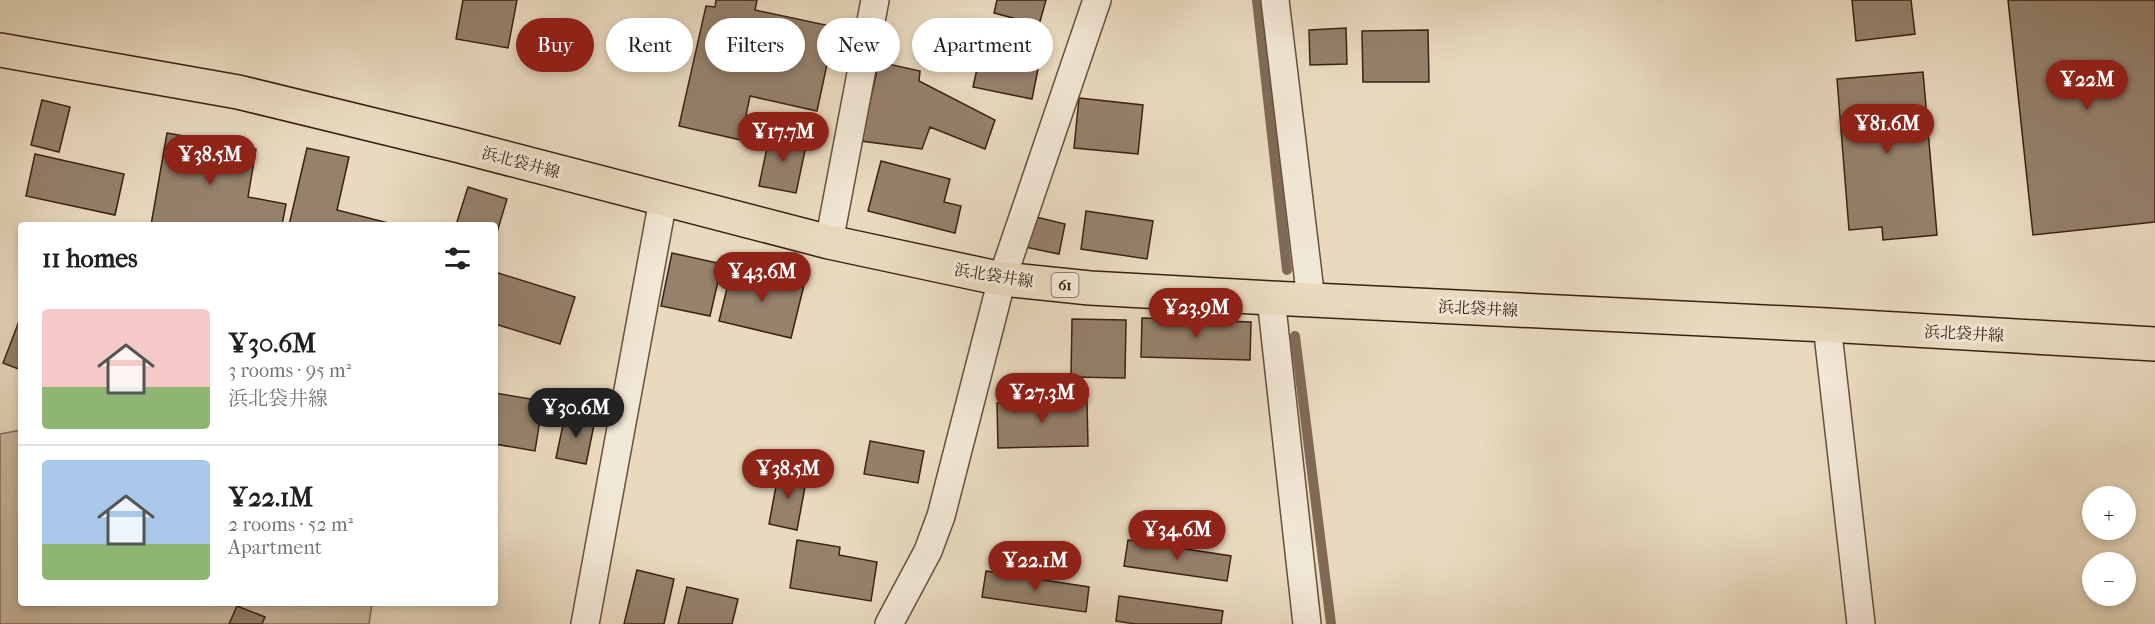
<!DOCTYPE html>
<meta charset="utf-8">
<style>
:root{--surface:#fff;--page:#f2f2f2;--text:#202124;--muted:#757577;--line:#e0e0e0;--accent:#8f2418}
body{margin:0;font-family:"IM FELL French Canon","Noto Serif JP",serif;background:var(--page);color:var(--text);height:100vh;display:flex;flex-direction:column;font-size:22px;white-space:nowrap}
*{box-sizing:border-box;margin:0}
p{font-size:20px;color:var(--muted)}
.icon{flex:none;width:33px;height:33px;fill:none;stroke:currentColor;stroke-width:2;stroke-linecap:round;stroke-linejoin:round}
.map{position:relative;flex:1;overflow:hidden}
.sheet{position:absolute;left:18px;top:222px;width:480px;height:384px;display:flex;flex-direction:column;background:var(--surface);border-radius:6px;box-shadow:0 3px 9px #0003}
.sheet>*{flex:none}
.guide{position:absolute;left:516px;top:18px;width:570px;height:54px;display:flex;gap:12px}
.controls{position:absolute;left:2082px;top:486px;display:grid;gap:12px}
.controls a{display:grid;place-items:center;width:54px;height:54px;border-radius:50%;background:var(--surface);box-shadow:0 3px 9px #0003;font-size:30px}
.price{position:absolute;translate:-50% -51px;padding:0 14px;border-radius:21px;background:var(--accent);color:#fff;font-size:20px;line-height:39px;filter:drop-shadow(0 2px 3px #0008)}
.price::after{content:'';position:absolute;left:50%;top:36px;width:18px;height:14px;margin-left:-9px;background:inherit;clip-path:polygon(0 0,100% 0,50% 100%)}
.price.on{background:#222;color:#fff}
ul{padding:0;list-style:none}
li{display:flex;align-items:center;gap:18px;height:150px;padding:0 24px}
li+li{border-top:2px solid var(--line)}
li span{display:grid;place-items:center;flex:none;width:168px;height:120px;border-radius:6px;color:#555}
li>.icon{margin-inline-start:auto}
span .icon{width:72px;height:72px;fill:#fffc;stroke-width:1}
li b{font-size:26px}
h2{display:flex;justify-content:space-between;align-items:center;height:72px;padding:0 24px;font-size:26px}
.tag{padding:0 21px;border-radius:27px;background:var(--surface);box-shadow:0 3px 9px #0003;font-size:21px;line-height:54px}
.tag.on{background:var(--accent);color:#fff}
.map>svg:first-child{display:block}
.green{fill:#cbbba2;stroke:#826e5a;stroke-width:1.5}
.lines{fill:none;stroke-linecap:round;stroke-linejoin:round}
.stream{stroke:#806a56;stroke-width:10}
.building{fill:#95816c;stroke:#3a2112;stroke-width:1.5}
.minor-casing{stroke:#664f3d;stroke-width:30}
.primary-casing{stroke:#3a2112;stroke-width:36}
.minor{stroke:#f1e7d5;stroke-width:27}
.primary{stroke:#e9dabf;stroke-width:33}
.labels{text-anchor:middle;stroke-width:6;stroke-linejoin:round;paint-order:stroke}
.shield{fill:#f1e7d5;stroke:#715c4c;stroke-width:1.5}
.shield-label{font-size:15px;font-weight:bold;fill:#3a2112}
.street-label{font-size:16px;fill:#3a2112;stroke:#f1e7d5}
</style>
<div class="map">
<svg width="2155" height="624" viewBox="0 0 2155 624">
<rect width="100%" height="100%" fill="#e9dabf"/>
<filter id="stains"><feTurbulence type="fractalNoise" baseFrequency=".00333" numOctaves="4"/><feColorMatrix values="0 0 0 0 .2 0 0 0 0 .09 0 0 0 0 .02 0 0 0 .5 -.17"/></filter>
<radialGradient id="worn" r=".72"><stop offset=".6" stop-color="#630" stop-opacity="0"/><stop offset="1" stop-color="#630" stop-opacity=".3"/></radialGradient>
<!-- green -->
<path class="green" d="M21,430V603H372L369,624H0V434Z"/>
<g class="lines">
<!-- stream -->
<path class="stream" d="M1257,0L1287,270
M1295,336L1331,624"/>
</g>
<!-- building -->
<path class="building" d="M463,0H517L508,48L456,39Z
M716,0H757L755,10L835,27L817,111L750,96L741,140L679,126L706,6L715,7Z
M997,0H1046L1039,25L994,13Z
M1852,0H1911L1915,34L1856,41Z
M2008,0H2155V222L2033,235Z
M1346,28L1347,64L1310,65L1309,30Z
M1428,30L1429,82H1363L1362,31Z
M983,42L1041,54L1032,99L973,87Z
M879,62L920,71L919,81L995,120L985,149L930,127L922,149L861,141Z
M1923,72L1937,235L1883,240L1882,227L1849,230L1837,79Z
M1079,98L1143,105L1138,154L1074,148Z
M42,100L70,107L59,152L31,145Z
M167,133L256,149L248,197L286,204L282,225H151Z
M770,133L807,141L796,193L759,186Z
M307,148L349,157L337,210L396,225H289Z
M35,154L124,174L115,215L26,196Z
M881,161L950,179L944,202L961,206L955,233L868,211Z
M468,187L507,199L495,239V225H456Z
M1086,211L1153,221L1147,259L1081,249Z
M1032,216L1065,224L1059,254L1025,247Z
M672,253L722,264L710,316L661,306Z
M732,268L804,285L791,338L719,321Z
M495,272L575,297L560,344L495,324Z
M21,316V370L3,363Z
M1142,318L1251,322L1250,360L1141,357Z
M1072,319L1126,320L1125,378L1071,377Z
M495,393L543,401L535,451L495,444Z
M1087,401L1088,446L998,448L997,403Z
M565,415L595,420L586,464L556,458Z
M870,441L924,451L918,483L864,474Z
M779,470L807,476L797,530L769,524Z
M797,540L840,547L839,555L877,562L871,601L790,588Z
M1128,540L1231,556L1227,581L1124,566Z
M637,570L674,579L664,624H624Z
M986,571L1089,587L1086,612L982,597Z
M687,587L738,599L732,624H678Z
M1119,596L1223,611L1221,624H1135L1116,621Z
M237,606L265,617L262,624H229Z"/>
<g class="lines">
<!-- minor casing -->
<g class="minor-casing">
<path id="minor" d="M1275,0L1311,300
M829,242L875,0
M1271,298L1307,624
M1827,325L1861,624
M585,624L663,200
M889,624L928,551L941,516L1002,279L1097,0"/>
</g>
<!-- primary casing -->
<g class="primary-casing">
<path id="primary" d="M0,50L238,92L456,145L829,242L1002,279L1090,288L1271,298L1827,325L2155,344"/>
</g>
<!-- minor -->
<use href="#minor" class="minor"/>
<!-- primary -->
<use href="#primary" class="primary"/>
</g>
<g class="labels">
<!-- shield labels -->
<rect class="shield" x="1051.5" y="273" width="27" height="24" rx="4.5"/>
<g class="shield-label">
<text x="1065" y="290">61</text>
</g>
<!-- street labels -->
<g class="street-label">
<text transform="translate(521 162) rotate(15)" y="6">浜北袋井線</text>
<text transform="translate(994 275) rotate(9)" y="6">浜北袋井線</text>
<text transform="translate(1478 308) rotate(3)" y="6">浜北袋井線</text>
<text transform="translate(1964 333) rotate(3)" y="6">浜北袋井線</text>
</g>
</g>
<rect width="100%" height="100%" filter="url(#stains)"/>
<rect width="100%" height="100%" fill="url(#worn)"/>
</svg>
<div class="controls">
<a>+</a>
<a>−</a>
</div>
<b class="price" style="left:2087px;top:111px">¥22M</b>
<b class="price" style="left:1887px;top:155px">¥81.6M</b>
<b class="price" style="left:783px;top:163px">¥17.7M</b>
<b class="price" style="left:210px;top:186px">¥38.5M</b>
<b class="price" style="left:762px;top:303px">¥43.6M</b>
<b class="price" style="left:1196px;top:339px">¥23.9M</b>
<b class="price" style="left:1042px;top:424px">¥27.3M</b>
<b class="price on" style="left:576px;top:439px">¥30.6M</b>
<b class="price" style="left:788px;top:500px">¥38.5M</b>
<b class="price" style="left:1177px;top:561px">¥34.6M</b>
<b class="price" style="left:1035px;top:592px">¥22.1M</b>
<div class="guide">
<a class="tag on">Buy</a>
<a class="tag">Rent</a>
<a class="tag">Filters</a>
<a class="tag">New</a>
<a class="tag">Apartment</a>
</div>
<section class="sheet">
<h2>11 homes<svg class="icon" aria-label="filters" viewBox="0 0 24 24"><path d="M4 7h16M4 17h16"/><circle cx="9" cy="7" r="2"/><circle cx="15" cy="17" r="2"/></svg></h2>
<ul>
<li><span style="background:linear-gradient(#f6c9c9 65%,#8fb573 0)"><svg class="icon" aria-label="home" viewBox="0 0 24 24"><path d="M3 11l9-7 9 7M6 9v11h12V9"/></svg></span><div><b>¥30.6M</b><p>3 rooms · 95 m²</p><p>浜北袋井線</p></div></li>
<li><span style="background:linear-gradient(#a9c7e8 70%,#8fb573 0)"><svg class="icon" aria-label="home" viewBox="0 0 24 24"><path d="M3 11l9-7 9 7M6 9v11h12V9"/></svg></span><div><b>¥22.1M</b><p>2 rooms · 52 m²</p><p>Apartment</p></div></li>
</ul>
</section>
</div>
